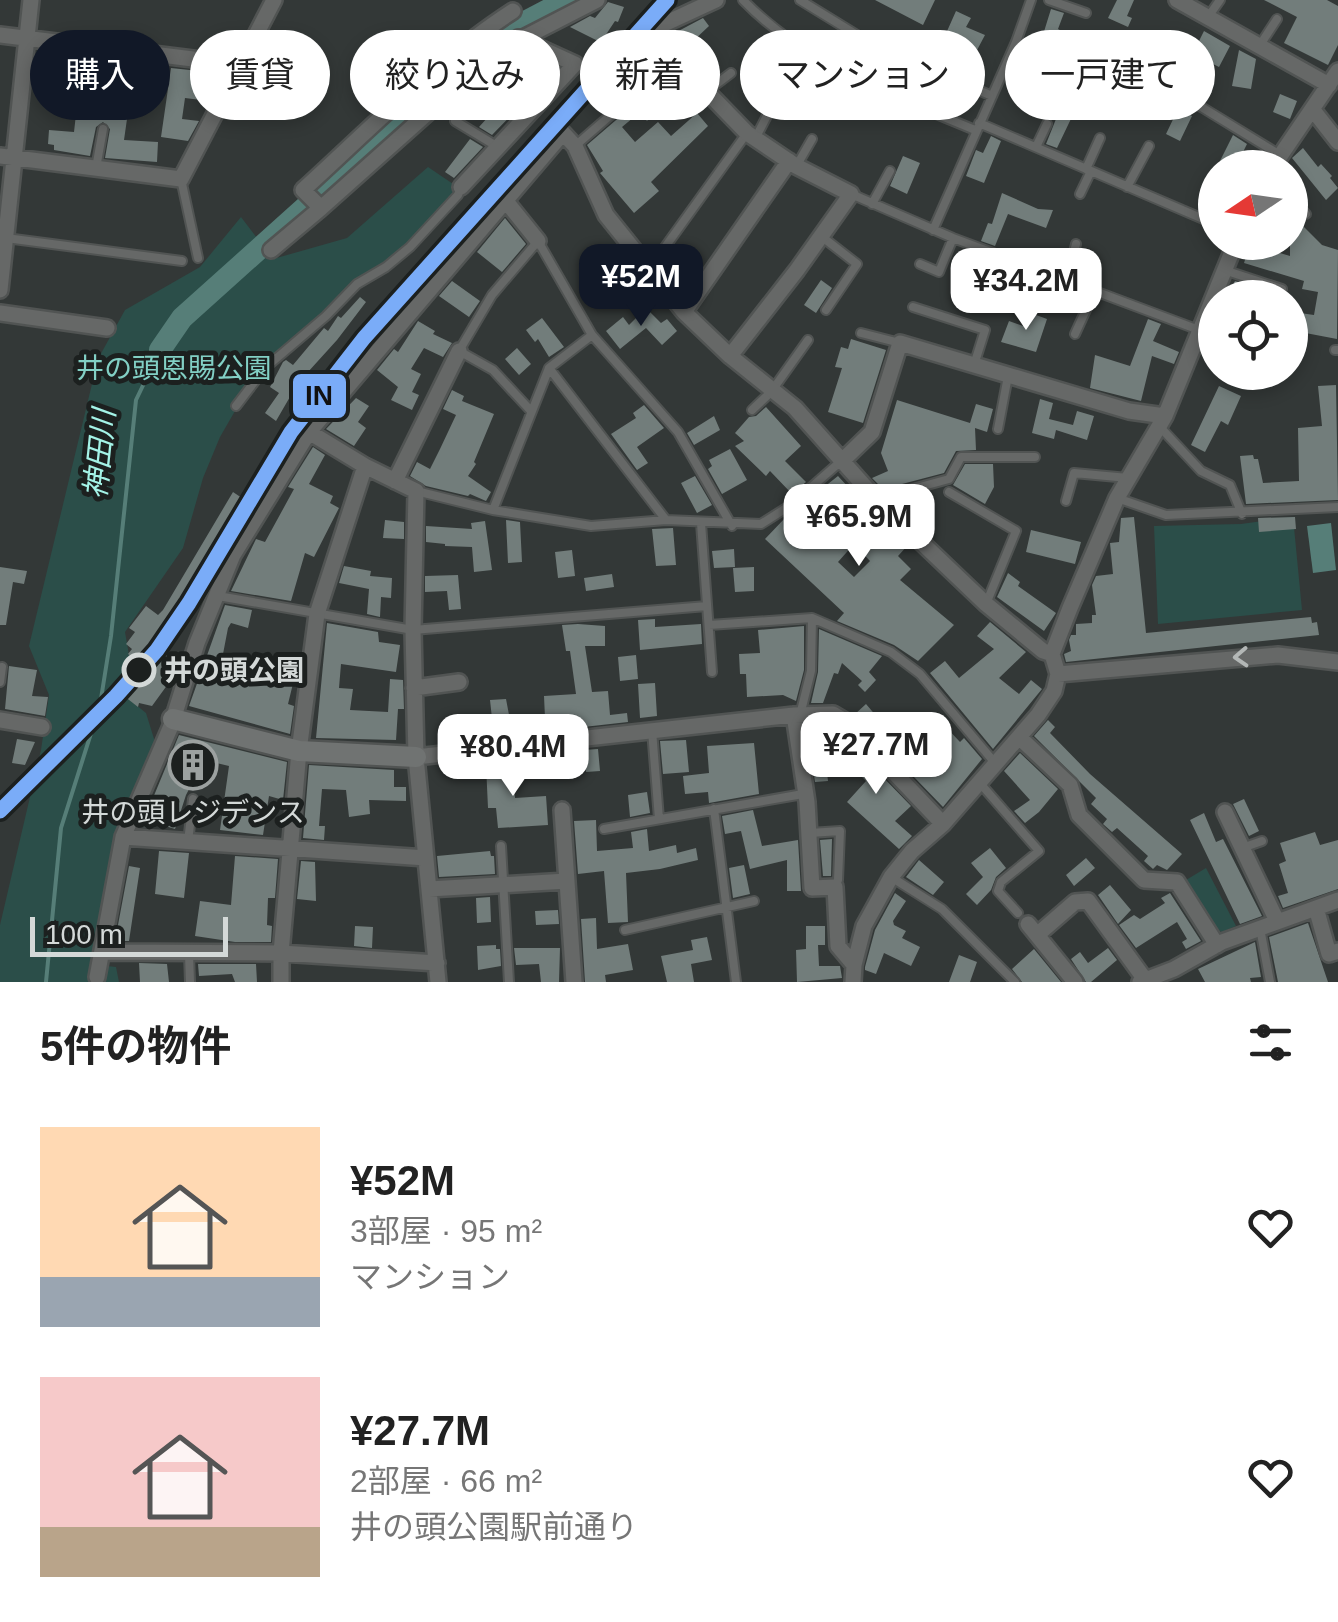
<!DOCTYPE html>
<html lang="ja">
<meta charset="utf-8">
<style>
:root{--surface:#fff;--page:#f2f2f2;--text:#222;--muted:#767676;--accent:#111827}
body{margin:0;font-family:Arial,"Noto Sans JP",sans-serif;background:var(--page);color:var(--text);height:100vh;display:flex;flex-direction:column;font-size:38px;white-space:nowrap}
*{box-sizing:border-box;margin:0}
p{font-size:32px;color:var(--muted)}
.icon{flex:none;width:55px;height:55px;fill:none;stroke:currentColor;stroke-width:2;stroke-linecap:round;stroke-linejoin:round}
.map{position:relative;height:982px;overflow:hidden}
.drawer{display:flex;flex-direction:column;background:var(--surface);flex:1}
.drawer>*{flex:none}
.top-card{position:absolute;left:30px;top:30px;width:1280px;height:90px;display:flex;gap:20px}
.needle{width:65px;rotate:257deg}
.fabs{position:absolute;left:1198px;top:150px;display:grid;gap:20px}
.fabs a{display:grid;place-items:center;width:110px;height:110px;border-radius:50%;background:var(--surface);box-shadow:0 5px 15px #0003;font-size:50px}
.scale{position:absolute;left:30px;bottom:25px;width:198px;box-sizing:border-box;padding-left:10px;border:5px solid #d4d9d8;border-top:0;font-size:28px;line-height:35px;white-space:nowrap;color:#d4d9d8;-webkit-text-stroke:8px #1c201f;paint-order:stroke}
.price{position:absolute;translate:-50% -85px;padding:0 22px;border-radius:20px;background:#fff;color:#222;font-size:32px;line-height:65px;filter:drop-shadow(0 2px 5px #0008)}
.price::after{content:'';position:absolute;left:50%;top:60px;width:30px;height:22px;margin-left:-15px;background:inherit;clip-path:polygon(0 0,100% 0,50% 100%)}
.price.current{background:var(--accent);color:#fff}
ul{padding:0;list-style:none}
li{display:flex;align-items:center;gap:30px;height:250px;padding:0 40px}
li span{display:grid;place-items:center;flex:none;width:280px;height:200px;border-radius:0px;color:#555}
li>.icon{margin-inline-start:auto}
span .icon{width:120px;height:120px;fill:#fffc;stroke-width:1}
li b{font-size:42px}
h2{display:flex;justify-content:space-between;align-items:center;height:120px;padding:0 40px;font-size:42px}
.pill{padding:0 35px;border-radius:45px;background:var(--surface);box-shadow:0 5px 15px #0003;font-size:35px;line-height:90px}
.pill.current{background:var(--accent);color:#fff}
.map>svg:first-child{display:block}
.green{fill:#2b4e49}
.water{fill:#567e78}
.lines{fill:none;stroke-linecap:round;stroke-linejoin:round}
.stream{stroke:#567e78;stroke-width:4}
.river{stroke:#567e78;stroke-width:22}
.building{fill:#727d7b;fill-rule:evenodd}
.lane-casing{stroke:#515453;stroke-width:12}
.street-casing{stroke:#515453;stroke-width:20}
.secondary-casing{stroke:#515453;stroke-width:25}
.lane{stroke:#666867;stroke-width:8}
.street{stroke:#666867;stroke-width:15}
.secondary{stroke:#707372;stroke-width:20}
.rail-1-casing{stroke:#1c201f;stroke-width:22}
.rail-1{stroke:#7aacf8;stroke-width:15}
.oneway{stroke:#b3b7b6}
.stop-dot{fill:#1c201f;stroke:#d4d9d8;stroke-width:5}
.labels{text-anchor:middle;stroke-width:10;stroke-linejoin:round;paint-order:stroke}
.park-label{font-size:28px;fill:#82d0c5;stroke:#1c201f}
.stop-label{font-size:28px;font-weight:bold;fill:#d4d9d8;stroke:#1c201f;text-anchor:start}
.poi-label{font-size:28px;fill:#d4d9d8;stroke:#1c201f}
.water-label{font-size:30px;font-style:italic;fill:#a4f3e7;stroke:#1c201f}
.line-badge{stroke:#1c201f;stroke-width:4}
.pale-badge-label{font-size:28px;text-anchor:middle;font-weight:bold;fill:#111}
</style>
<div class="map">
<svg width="1338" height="982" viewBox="0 0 1338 982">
<rect width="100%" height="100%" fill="#333837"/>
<!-- green -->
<path class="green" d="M428,167L456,186V192C429,223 402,257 364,274L262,367L232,409L235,411L220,437L203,478L183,548L125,632L134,684L125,696L146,713L155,742L119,831L98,965L116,967L119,982H0V925L41,750L49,695L29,646L98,359L125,310L200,267L241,217L273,259L347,238Z
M1293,517L1302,610L1158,624L1154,526L1241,524Z
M1206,868L1236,926L1222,932L1217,930L1186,880Z"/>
<!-- water -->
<path class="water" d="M1331,523L1336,570L1313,573L1307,526Z"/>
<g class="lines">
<!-- stream -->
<path class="stream" d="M46,982L61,828L100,705L111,636L136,400L160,350"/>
<!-- river -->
<path class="river" d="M160,350L182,318L476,54L504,33L567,0"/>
</g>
<!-- building -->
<path class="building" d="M875,0H935L923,25Z
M1117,0H1134L1127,16L1132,18L1128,27L1108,18Z
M1264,0H1327L1338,6V45L1328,65L1284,43L1297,17Z
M608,2L624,7L618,22L615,21L603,39L598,41L570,27L590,16L595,18Z
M1051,9L1064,13L1058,29L1063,32L1058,45L1042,38Z
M956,11L971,18L966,27L985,35L976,52L944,38Z
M703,18L709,26L691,43L714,71L708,77L669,36Z
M1204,31L1230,46L1219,67L1207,61L1196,90L1178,83Z
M1135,45L1152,54L1143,69L1127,60Z
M1239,50L1256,59L1251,89L1232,86Z
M504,60L535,91L492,135L479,127L516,86L496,67Z
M171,68L218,73L217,77L221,78L209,101L185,98L182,119L199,121L188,141L161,137Z
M672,72L686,86L663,102L647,121L640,112L622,127L635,142L658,122L671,136L697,113L708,126L651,182L659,191L634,213L600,173L603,171L587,145Z
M615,75L628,90L614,102L601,87Z
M767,80L801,99L795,111L760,91Z
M1066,94L1080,100L1057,148L1046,144Z
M1120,94L1136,101L1128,120L1112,113Z
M1280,94L1297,101L1290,119L1273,112Z
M77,105L128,112L124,140L158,142L157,162L105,158L110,129L103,122L96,127L90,156L54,150V145L48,144L49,130L74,132Z
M1178,109L1192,116L1180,141L1166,134Z
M1233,135L1247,144L1235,168L1220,161Z
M991,136L1001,141L984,183L966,176L976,150L983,153Z
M470,139L483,147L454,178L445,172Z
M1303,148L1318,167L1321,164L1332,176L1330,178L1338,188L1326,200L1292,158Z
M903,156L920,163L907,194L890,186Z
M1002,193L1038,209L1053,210L1046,228L1008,214L995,246L981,241L988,223L992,224Z
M505,218L526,244L502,272L477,252Z
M1302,225L1322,245L1338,250L1337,339L1295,331L1300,313L1314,315L1318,292L1302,289L1304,281L1244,263L1248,250L1252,252L1254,245L1290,256V236Z
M821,280L832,288L816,313L804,305Z
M452,281L480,301L469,317L439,296Z
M1235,281L1283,296V298H1226Z
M360,297L366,302L337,340L298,383L276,421L265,413L279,393L270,387L283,362L286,360L293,365L324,328L328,331L338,316L341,318Z
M646,308L661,323L667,319L677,331L662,345L646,328L620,349L606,331L623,317L629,325Z
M1028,312L1047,319L1036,352L1001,342L1009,321L1023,326Z
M542,318L564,347L549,357L538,339L535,342L526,330Z
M1148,319L1161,324L1153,341L1179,352L1174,364L1152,356L1141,401L1090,388L1095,355L1130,366Z
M418,321L435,331L433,334L452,343L443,357L424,348L411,369L421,374L412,392L419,395L412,410L391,400L398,387L377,370L394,349L398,352Z
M851,339L886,350L863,423L828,412L842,368L835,367L841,347L848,349Z
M517,348L531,364L519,375L505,359Z
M1336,385L1338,500L1246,504L1240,456L1253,455L1254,459H1258L1263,483L1299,481L1298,428L1322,426L1318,386Z
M1219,386L1241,396L1228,425L1221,421L1205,452L1191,445Z
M452,390L464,396L462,401L494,414L474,462L476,464L468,476L491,492L486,501L470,494L468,496L426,486L410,476L417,462L430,469L440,449L456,415L443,409Z
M356,398L369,406L358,422L366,428L354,446L326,429Z
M1040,399L1053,403L1049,419L1073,425L1077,411L1094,416L1087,440L1056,430L1054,439L1032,433Z
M897,400L970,423L976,404L993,409L987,432L975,428L976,450L956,451L944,473L883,489L872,478L888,471L881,453Z
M644,405L664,428L637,447L648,463L637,470L611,434L636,418L633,413Z
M766,407L801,446L785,461L806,482L792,494L770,471L766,476L735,446L744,441L735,433L749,417L756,416Z
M714,416L720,430L694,445L687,433Z
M313,447L325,455L309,484L333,496L330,503L339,508L314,557L305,553L291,601L231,591L256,539L265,542L294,489L288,487Z
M730,449L747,480L722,494L708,469L712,466L709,460Z
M965,464H993L994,487L985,504L953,485Z
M695,476L712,505L697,513L681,483Z
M838,476L892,535L889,527L908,545L898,556L911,569L900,580L954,625L918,661L894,645L837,621L844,613L765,539L785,518ZM854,544L870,561L854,577L838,562Z
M233,492L251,504L223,549L204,596L166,653L179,664L176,673L152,706L139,703L138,707L124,696L146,668L128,654L132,649L126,644L135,632L129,628L146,606L158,615L163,610Z
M1134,517L1146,633L1311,617L1312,623L1317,622L1319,635L1066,662L1064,654L1071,651L1069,640L1071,635H1076V624L1092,623V615H1096L1092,585L1096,576L1113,574L1110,543L1119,542L1121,518Z
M1295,517L1296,529L1259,532L1258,518Z
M385,520L404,522V539L383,538Z
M506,520L520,522L522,562L508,563Z
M485,521L492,570L474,572L472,547L445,546V544L426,542V526L472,529L471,523Z
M673,528L676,565L656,566L652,529Z
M1031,530L1081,542L1075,564L1026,552Z
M734,549L735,567L714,568L712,551Z
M572,550L575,576L558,578L555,552Z
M344,566L371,571L370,576L392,578L391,598L381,597L380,617L367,614L369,589L339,583Z
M0,567L27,571L24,584L13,582L6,625H0Z
M754,567V591L735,592L733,568Z
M1008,573L1020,582L1018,586L1056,613L1044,631L997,597Z
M612,574L614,587L586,591L584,578Z
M458,575L461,609L449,610L447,591L425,592V576Z
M225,605L252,610L248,628L231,623L228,628L223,654L279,667L283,652L300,655L288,704L294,706L290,734L189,706Z
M655,619V627L701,624L702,644L640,650L638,620Z
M990,622L1026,652L999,678L1019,694L1031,680L1042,689L993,749L930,673L945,661L959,678L994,649L977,636Z
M327,623L378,632L379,642L400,645L396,672L341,664L339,688L353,689L350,710L388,712L390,679L403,680L404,709H398L396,740L316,738Z
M578,624L605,626V646H585L592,692L608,691L610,715L627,713L628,722L494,737L490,700L506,699L510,720L545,718L544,696L576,694L570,651H566L562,625Z
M804,626V670L796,701L783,695L747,697L746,674H740L739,654L760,653L758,630Z
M819,629L882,656L869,672L876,680L865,692L858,685L862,681L842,663L838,674L834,673L823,703H811L818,672Z
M636,655L638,679L620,681L618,657Z
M9,666L37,670L32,696L48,697L45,716L5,709Z
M655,683L657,716L640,718L638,684Z
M866,704L918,765L940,745L933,738L945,726L960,742L964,738L982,759L943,807L854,715Z
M1048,720L1055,727L1050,733L1090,774L1182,854L1167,870L1157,865L1153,869L1144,861L1148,856L1117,828L1112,832L1103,824L1107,819L1091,804L1096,798L1034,736Z
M179,735L287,762L283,800L269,796L263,835L220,830L229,766L204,760L186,795L175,829L156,823L154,828L141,827Z
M845,738L911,806L895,821L912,836L899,849L847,802L866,781L834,748Z
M17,739L35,742L25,765L12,763Z
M686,740L689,772L663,774L660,741Z
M754,743L759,794L709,803L708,792L685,794L683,776L709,773L707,746Z
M598,749L600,771L586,772L584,750Z
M1020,753L1058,789L1039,812L1025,823L1014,811L1030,800L1004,771Z
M825,755L828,781L815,782L811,756Z
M517,761L519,777L514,778L515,798L546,796L548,825L498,828L496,808H488L486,765Z
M309,765L394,770V787H406V801L369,800L370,814L349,817L346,790L322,789L319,826H325L324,840L303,838Z
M647,792L650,813L630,817L628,795Z
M1244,799L1259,831L1249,836L1233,804Z
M753,810L762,846L798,840L801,891H787V860L750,869L741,831L725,834L722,816Z
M1204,813L1216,842L1223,839L1262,916L1240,924L1190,820Z
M596,820L597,851L633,848L631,832L647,829L649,851L676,845L677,853L696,848L698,860L660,869L626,873L628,922L608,923L604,871L578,874L574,821Z
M1315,832L1320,845L1338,840V889L1283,908L1278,896L1288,893L1279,864L1286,861L1280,843Z
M832,839L831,876H823L820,840Z
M990,848L1006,868L996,877L991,890L977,905L966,894L983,877L971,863Z
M159,851L189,853L184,898L155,894Z
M490,851L491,856H494L495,874L439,877L437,856Z
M235,856L278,859L275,898H268L267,925L272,926L271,942H235L195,936L200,901L231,905Z
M1086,858L1095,868L1074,886L1066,875Z
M919,860L944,882L933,895L906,877Z
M301,861L315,862L316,901L297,899Z
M744,865L750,894L733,898L729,868Z
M129,866L140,868L129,941H115Z
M1110,885L1131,910L1118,924L1098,895Z
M895,893L906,901L893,921L894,925L906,931L902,938L920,947L911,966L884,953L876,974L865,970V967L875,930Z
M1170,893L1201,941L1186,949L1182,942L1187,939L1177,922L1136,948L1119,925L1134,915L1140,919L1165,903L1161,898Z
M490,897L491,922L477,923L476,898Z
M558,910L559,924L536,925L535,911Z
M596,918L597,949L628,944L633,970L605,975L606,982H585L581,919Z
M1308,923L1328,982H1278L1269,937Z
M355,926L373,927L372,948L354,946Z
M806,926H825V945H818L819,966H840L842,978L797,982L796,950L806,949Z
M707,937L712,960L691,964L694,982H667L661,956L693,950L691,940Z
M1255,942L1261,977L1250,978L1251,982H1205L1198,969Z
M496,945V949H500L501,966L478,970L477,946Z
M514,948H560L559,982H541L539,964L516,965Z
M1108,948L1117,960L1091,982H1086L1071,959L1080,952L1088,963Z
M1034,949L1061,982H1022L1012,969Z
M959,955L977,962L970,982H949Z
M139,963L167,964L169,982H140Z
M198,964H256L257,982H235L232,974L199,976Z"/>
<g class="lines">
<!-- lane casing -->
<g class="lane-casing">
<path id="lane" d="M743,0C806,65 894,96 975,130
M800,0L870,43L992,96
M1049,0L1086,13
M1208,17L1220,0
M1016,42L1112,87L1122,66L1203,108L1280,155
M1260,45L1277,19
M458,86L467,97L455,121L498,147
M706,92L731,73
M979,123L1215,224
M755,139L771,108
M575,146L674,60
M1036,147L1047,124
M797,165L812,139
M96,168L103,129
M1086,169L1100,138
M181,179L198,258
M1127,187L1149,146
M851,194L953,238L1199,330
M1080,194L1091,171
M1290,197L1306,214
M872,204L890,171
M933,230L1016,42L1031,0
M821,236L857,264L826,310
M6,238L182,261
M920,264L939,272L953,238
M650,268L747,133
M1224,270L1282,289
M1067,280L1076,244
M984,285L996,254
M913,307L985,330L974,365
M861,333L900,343
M1075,334L1095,290
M1196,340L1215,347
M1335,350H1338
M549,368L666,520
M236,406L265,368L326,316L357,284L386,267L410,247L458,195L461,187
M752,410L771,392L808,340
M531,411L493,370L459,351L492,295L538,241L592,335L678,432L732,526
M1160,427L1201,471L1230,485L1242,514
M998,429L1008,376
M416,491L493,510L591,526L666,520L761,524L791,505L840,462
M949,492L1016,531L986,604
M1117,498L1166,515L1338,507
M876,499L949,479L961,457H1035
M1066,501L1074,473L1128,478
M493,510L549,368L592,335
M701,523L712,672
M218,596L413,630L707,606
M709,625L812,618L891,652L920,674L995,763
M0,682L2,667
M800,715L811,671L812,618
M652,730L659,819
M979,782L1039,851L1001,882L998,891L1018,913
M714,809L736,982
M604,829L803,794
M810,833L840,831L838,880L835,887
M188,842L193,799
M501,846L509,982
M1242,848L1262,841
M891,877L942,909L1015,982
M1260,928L1270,982
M625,930L754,901
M189,954L190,982"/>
</g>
<!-- street casing -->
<g class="street-casing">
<path id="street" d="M716,0L662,25L655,38L747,133L796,166L851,194L797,270L730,356
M1177,0L1329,85
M0,35L241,65
M1313,110L1338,142
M0,156L181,179L274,0
M1272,168L1338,71
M461,187L575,64L518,38
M505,200L538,241
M321,208L496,52L597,0
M271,250L321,208L303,190C371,128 436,61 513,11
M0,290L31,0
M684,312L789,161
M0,313L107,328
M309,432L365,466L416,491L413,630L416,757L438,982
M841,462L872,432L900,343L1129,411L1165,416
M395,481L459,351
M1058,674L1278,655L1338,662
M414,688L459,682
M794,715L807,802L812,888L835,887L838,946L854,965
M0,720L42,727
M1019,737L1070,785L1079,815L1144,880L1177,882L1217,945
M416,757L794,715L833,714L845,721L943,824
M562,810L574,982
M1225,812L1277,921
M123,837L426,858
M429,889L567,881
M1316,908L1329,954L1338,951
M1028,924L1075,982
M1037,935L1075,902L1088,901L1146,981
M104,952L281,953L437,963
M97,977L123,837L171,726L197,643L233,555L309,432L563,133L575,146L606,215L684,312L730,356L795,408L876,499L986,604L1043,651L1052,654
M281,982V953L299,751L317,614L365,466
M853,982L854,965L864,926L891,877L912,851L943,824L1038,715L1054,691L1058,674L1052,654L1070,608L1117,498L1165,416L1236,242
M1140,982L1174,969L1222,942L1338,900"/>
</g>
<!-- secondary casing -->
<g class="secondary-casing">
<path id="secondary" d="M173,719L299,751L416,757"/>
</g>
<!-- lane -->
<use href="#lane" class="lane"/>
<!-- street -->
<use href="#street" class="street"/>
<!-- secondary -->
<use href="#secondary" class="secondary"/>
<!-- rail-1 casing -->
<g class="rail-1-casing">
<path id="rail-1" d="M0,811L116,696L157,650L189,603L291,432L364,338L667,0"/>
</g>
<!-- rail-1 -->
<use href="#rail-1" class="rail-1"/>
</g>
<!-- one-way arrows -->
<defs><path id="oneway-chevron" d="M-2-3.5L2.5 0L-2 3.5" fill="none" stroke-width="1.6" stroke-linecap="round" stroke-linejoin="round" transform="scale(2.5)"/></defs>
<use class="oneway" href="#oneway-chevron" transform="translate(1241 657) rotate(177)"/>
<!-- icons -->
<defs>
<g id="building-ring" transform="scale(2.5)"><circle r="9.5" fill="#1c201f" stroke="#9ca1a0" stroke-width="1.5"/><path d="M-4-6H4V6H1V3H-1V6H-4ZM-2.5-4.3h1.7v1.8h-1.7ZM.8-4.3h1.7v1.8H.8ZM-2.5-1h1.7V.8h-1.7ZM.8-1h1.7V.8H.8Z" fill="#9ca1a0"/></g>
</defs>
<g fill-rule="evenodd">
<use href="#building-ring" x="193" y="765"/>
</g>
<!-- markers -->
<circle class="stop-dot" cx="139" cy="670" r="15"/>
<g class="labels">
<!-- park labels -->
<g class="park-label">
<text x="174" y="378">井の頭恩賜公園</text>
</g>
<!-- stop labels -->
<g class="stop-label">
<text x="164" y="680">井の頭公園</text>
</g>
<!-- poi labels -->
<g class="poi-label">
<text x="193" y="822">井の頭レジデンス</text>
</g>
<!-- water labels -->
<g class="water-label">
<text transform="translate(100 454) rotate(-84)" y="10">神田川</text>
</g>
</g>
<rect class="line-badge" x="291" y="372" width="57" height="48" rx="10" fill="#7aacf8"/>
<g class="pale-badge-label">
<text x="319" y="405">IN</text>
</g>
</svg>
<div class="fabs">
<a><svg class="needle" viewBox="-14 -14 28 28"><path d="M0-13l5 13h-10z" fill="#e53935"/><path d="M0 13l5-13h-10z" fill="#767676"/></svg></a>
<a><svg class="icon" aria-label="locate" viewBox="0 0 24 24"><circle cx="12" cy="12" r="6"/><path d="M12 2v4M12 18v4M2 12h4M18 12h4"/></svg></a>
</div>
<div class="scale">100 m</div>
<b class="price current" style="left:641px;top:329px">¥52M</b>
<b class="price" style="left:1026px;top:333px">¥34.2M</b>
<b class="price" style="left:859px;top:569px">¥65.9M</b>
<b class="price" style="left:876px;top:797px">¥27.7M</b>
<b class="price" style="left:513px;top:799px">¥80.4M</b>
<div class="top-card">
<a class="pill current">購入</a>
<a class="pill">賃貸</a>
<a class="pill">絞り込み</a>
<a class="pill">新着</a>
<a class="pill">マンション</a>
<a class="pill">一戸建て</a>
</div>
</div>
<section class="drawer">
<h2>5件の物件<svg class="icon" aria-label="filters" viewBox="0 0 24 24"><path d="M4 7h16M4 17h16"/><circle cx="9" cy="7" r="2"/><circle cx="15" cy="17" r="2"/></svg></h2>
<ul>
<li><span style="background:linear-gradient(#ffd9b3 75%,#9aa5b1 0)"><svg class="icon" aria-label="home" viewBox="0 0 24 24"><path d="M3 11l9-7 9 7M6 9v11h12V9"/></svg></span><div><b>¥52M</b><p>3部屋 · 95 m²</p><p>マンション</p></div><svg class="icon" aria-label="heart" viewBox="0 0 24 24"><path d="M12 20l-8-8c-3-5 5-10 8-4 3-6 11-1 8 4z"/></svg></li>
<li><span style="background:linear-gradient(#f6c9c9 75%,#b9a48a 0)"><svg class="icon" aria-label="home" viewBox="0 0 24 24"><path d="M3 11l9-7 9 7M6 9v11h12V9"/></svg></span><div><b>¥27.7M</b><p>2部屋 · 66 m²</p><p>井の頭公園駅前通り</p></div><svg class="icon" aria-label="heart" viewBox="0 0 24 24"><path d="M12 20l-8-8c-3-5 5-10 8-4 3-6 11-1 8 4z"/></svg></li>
</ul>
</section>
